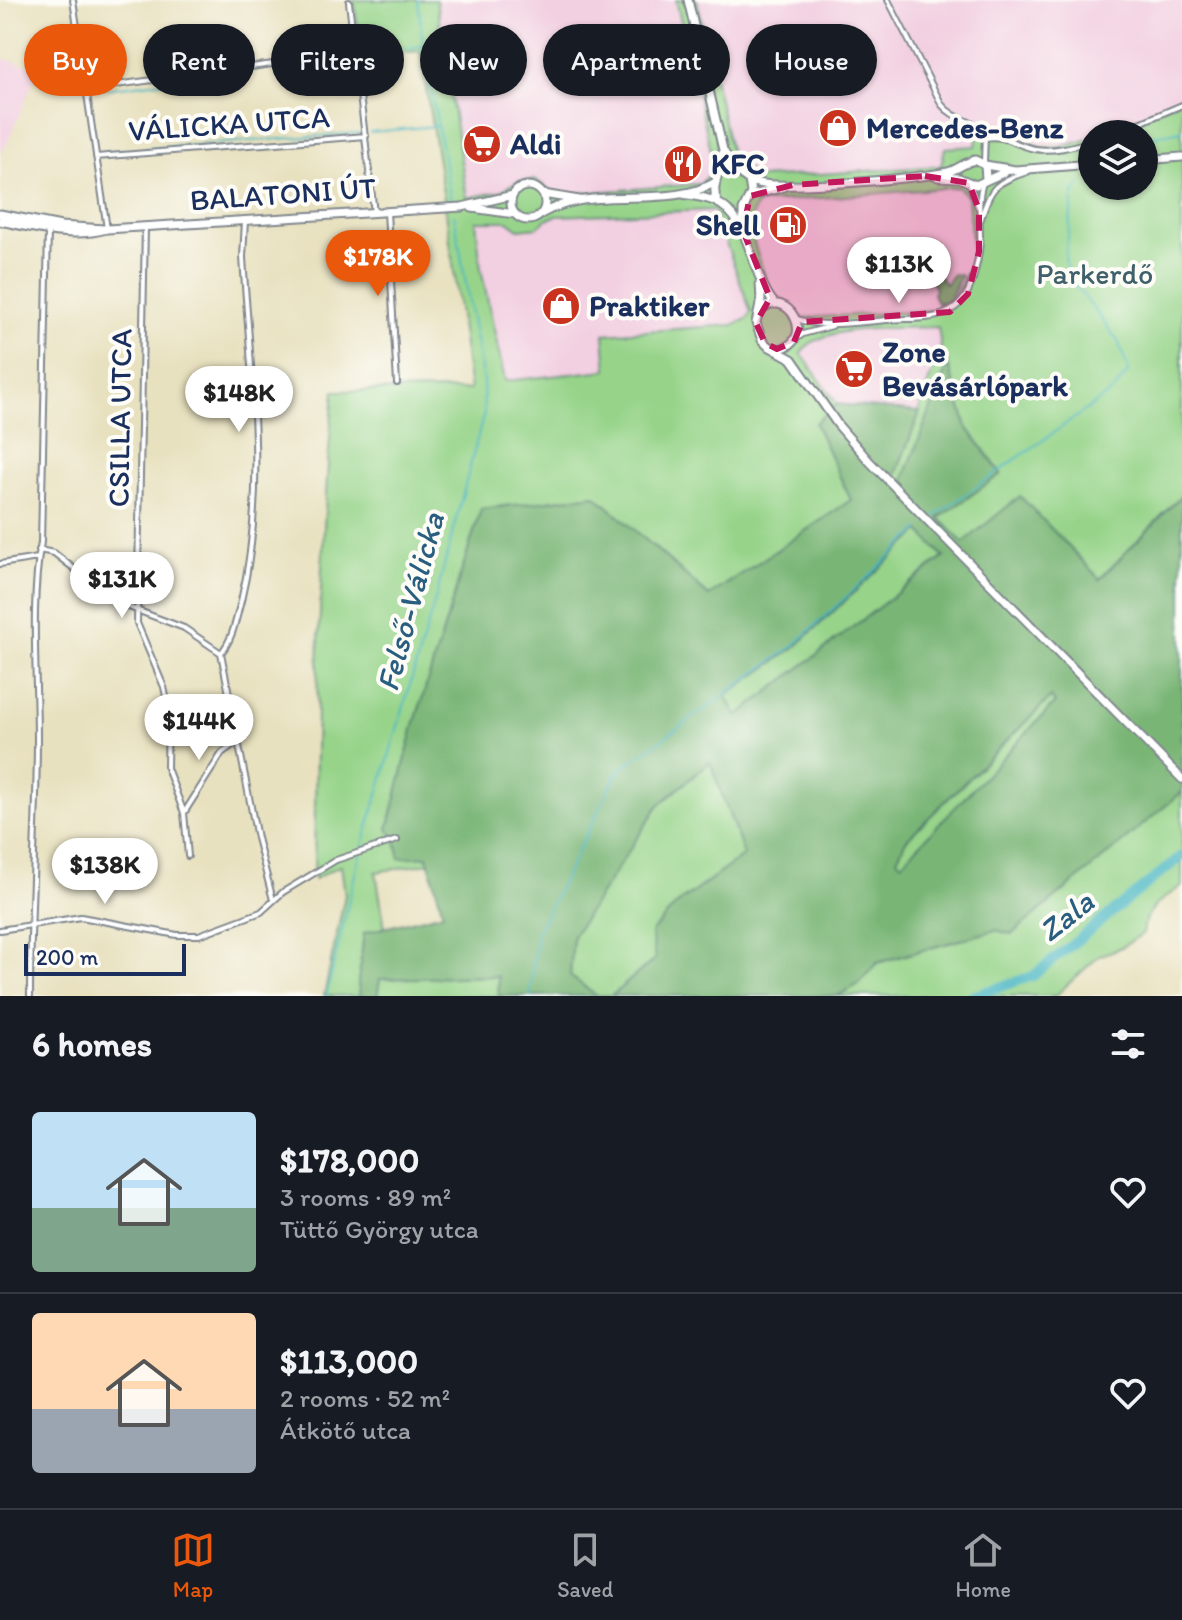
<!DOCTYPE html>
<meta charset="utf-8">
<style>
:root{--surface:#171b24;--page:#20242c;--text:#f1f3f6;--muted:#9ea1a6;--line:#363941;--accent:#ea580c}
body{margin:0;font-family:Itim,sans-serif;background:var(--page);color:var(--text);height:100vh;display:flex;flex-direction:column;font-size:30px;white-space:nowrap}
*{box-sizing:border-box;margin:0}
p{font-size:26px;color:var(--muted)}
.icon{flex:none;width:44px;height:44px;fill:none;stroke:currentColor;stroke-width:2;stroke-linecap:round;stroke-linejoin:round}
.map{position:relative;height:996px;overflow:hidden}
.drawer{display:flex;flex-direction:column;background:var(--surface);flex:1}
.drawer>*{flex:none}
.hud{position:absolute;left:24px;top:24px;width:1134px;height:72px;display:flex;gap:16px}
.controls{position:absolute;left:1078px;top:120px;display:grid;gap:16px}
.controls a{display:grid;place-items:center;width:80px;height:80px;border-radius:50%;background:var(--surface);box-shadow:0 2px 6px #0004;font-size:40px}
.scale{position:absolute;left:24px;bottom:20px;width:162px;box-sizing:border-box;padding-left:8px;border:4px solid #1b2f5e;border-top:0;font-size:22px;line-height:28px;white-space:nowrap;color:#1b2f5e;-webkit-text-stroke:6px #fdfcf7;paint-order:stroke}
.price{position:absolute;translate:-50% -68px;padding:0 18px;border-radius:28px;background:#fff;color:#222;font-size:26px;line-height:52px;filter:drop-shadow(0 2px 4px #0008)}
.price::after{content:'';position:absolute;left:50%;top:48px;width:24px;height:18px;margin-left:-12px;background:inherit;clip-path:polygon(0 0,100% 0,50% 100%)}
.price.selected{background:var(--accent);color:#fff}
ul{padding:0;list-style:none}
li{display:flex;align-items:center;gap:24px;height:200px;padding:0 32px}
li+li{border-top:2px solid var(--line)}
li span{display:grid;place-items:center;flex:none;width:224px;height:160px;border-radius:8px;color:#555}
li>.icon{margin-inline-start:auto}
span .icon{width:96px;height:96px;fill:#fffc;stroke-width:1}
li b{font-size:34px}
h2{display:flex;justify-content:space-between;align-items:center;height:96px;padding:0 32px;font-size:34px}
.tag{padding:0 28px;border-radius:36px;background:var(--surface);box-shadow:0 2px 6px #0004;font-size:28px;line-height:72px}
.tag.selected{background:var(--accent);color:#fff}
.dock{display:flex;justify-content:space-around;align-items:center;height:112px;border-top:2px solid var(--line);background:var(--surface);font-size:22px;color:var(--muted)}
.dock a{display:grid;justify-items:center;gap:4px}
.dock .selected{color:var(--accent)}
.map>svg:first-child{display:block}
.built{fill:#f2cfe1}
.green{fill:#97d48a;stroke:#598274;stroke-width:2;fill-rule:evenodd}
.forest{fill:#79b676;stroke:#4a726a;stroke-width:2;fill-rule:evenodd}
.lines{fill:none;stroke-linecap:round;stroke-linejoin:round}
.stream{stroke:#47b6c2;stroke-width:2}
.river{stroke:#47b6c2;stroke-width:10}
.minor-casing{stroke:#82888e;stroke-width:8}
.primary-casing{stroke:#82888e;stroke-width:11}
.minor{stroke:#fff;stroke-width:4}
.primary{stroke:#fff;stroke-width:7}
.marked{fill:#c2185b;fill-opacity:0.2;stroke:#c2185b;stroke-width:6;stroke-dasharray:16 10;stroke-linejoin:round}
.labels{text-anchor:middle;stroke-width:8;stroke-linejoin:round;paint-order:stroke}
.street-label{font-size:30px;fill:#1b2f5e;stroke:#fdfcf7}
.poi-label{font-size:30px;font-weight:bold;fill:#1b2f5e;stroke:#fdfcf7;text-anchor:start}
.park-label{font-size:30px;fill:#40616b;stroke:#fdfcf7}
.water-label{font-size:32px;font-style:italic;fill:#2a5e81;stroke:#fdfcf7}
</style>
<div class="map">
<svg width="1182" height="996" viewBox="0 0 1182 996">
<rect width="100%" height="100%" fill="#fdfcf7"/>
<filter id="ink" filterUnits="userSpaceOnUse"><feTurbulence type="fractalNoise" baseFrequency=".0125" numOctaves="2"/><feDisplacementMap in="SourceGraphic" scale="16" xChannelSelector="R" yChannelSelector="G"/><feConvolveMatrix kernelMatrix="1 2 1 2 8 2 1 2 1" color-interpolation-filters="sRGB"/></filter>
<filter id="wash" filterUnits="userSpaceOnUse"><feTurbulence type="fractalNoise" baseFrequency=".006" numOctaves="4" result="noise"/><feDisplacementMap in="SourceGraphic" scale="32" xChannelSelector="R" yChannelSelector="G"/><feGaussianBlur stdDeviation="1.8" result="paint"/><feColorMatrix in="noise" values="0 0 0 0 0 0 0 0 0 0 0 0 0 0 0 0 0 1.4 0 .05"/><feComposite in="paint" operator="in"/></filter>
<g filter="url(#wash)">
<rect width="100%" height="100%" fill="#e8e1bf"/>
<!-- built -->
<path class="built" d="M436,0H676L713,160L712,172L700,184L567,194L518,181L499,192L466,198Z
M697,0H1182V99L1103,134H1092V138L1062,147H1040L980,125L976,146L941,166L760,178L733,163Z
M0,58L39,68L6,146L0,153Z
M958,187L968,197L973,260L953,302L937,310L802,318L784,301L773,297L749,225L753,209L759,203Z
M714,210L751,312L747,319L733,325L604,334L607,370L505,381L480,269L476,221Z
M938,327L941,347L920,412L837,404L801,352L807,344L839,332Z"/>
<!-- green -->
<path class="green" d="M354,0H436L467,198L499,192L518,181L536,180L551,191L567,194L700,184L712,172L713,160L676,0H697L733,163L760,178L941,166L945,148L976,146L979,124L1040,147H1062L1092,138V186H1144V134H1103L1182,99V495L1100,579L963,543L939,518L1001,473L967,427L948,366L902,484L895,477L941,347L938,327C905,329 819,323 801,353L837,404L815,423L851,500L709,596L595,495L481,509L415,722L388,829L395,838L400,857L427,856L429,863L376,872L385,928L364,933L358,983L360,996H324L345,895L341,865L314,879C316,716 319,554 334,391L470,390L445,205L420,51L362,56ZM958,187L968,197L973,260L952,302L939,303L936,310L802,318L784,301L773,297C765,273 739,222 759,203ZM714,210L751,312L747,319L733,325L604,334L607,370L505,381L481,269L476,221H508L519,229L538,227L547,219L556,216Z
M920,531L944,557L737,717L726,695L793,649Z
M1051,697L1055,703L902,864L896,860L906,840Z
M710,761L744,855L676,905L655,959L611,996H597L570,976L573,936L658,806Z
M1182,792V886C1163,899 1145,908 1143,933L1124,946L1099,956L1055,996H837L857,985L877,963L995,930L1012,934Z
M498,976L499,996H377L380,979Z"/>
<!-- forest -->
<path class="forest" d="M953,274L961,275L949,301L937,303L933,294L935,289L931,280L932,275H939L945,284Z
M948,364L967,427L1001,474L939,518L963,543L1020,496L1100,579L1182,495V792L1012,934L995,930L877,963L857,985L837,996H611L655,959L651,932L676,905L744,855L710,762L658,806L573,936L570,976L597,996H499L498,976L380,979L377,996H360L358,983L364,933L443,913L427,856L400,858L395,838L388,829L415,722L481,509L595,495L709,596L851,500L815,423L837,404L920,412L895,477L902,484ZM920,531L944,557L737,716L726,695L793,649ZM1051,697L1055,703L902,863L897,859L906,840Z"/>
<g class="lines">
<!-- stream -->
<path class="stream" d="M418,0L423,45L451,200
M362,55L422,46
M105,89L350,57
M370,132L437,126
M1144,138L1182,131
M102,152L359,133
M935,516L1113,391L1129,371L1118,341L1069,277L1065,257L1074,193L1081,183
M326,996L358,862L437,593L484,413L483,381L454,215
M530,996L537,932L619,770L792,647L919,530"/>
<!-- river -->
<path class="river" d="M972,996L1033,976L1182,856"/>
</g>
</g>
<g filter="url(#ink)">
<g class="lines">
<!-- minor casing -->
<g class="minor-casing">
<path id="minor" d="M73,0L107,229
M888,0L942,105C954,120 973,119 985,133L984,163
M349,2L374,213
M86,89L355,53
M1114,134L1182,105
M986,138C1003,134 1018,146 1035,149C1054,152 1074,146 1092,141
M96,157L366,136
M969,183L978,207
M387,212L397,383
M981,219C990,187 996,182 1027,172
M145,228L137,623L164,687L168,706L167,768L184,813L188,856
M797,319C825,329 858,322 888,320C927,317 959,324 973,279C977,265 980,251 980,237C980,218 977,200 983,182
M796,339L803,334L832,326
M39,550L54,553L118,603L184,628L221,653L257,838L273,900
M0,564L38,558
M221,653C233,639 236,619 241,601C268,489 250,371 243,257L245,221
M184,813L222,753L237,742
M0,930L81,917L177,935H199L261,912L283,892L336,860L397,840
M30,996C30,910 37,824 37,738C37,673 30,606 41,542L48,231"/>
</g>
<!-- primary casing -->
<g class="primary-casing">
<path id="primary" d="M688,0L723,150C730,163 738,175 751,181C773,192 920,178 948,172C959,169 965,162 975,160L985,165L986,179
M1144,160L1182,157
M985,165L1015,170L1092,164
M938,177L959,178L976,185L1005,172
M511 203a17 17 0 1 1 34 0a17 17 0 1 1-34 0Z
M543,194L579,200
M683,194C693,196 705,197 714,201C753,218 748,273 775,304
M750,196L783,187
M717,201C710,185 722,170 723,152
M472,208L515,214
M0,214L61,226L104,229
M541,214C594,183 665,211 716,182
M0,221C36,228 70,239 107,229L462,207L513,195
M743,229V210L751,193L749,180
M760,283L761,300L756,323L762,340L768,346L792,359L838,425L870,462L1182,779
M760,311C787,284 818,341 779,349"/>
</g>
<!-- minor -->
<use href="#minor" class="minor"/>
<!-- primary -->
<use href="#primary" class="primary"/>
</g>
</g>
<!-- marked area -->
<path class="marked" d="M925,176L969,183L979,210V252L968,294L950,312L802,322L794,342L777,349L765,343L756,323L770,298L743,231L750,196L793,185Z"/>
<!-- icons -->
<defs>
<g id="shop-disc" transform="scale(2)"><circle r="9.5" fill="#c8321e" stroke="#fdfcf7"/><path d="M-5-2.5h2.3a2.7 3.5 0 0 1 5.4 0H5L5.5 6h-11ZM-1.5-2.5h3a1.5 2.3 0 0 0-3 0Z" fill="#fff"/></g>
<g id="supermarket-disc" transform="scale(2)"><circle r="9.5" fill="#c8321e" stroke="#fdfcf7"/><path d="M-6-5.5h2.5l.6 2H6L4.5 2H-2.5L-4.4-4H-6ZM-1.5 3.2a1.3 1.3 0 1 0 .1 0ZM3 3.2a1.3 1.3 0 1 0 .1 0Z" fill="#fff"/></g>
<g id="restaurant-disc" transform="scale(2)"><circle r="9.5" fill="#c8321e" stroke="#fdfcf7"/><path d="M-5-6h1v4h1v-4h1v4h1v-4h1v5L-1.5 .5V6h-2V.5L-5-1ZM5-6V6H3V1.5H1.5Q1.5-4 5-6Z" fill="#fff"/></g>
<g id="fuel-disc" transform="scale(2)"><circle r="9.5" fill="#c8321e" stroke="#fdfcf7"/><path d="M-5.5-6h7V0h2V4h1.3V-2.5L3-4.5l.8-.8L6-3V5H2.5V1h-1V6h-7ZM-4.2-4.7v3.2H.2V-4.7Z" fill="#fff"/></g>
</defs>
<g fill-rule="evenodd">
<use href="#shop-disc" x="838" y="128"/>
<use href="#supermarket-disc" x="482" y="144"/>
<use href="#restaurant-disc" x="683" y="164"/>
<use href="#fuel-disc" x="788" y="225"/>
<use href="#shop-disc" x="561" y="306"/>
<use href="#supermarket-disc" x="854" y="369"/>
</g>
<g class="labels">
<!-- street labels -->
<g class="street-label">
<text transform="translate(229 124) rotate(-4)" y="10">VÁLICKA UTCA</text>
<text transform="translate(283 194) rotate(-4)" y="10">BALATONI ÚT</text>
<text transform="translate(120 418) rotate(-89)" y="10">CSILLA UTCA</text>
</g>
<!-- poi labels -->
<g class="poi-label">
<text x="866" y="138">Mercedes-Benz</text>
<text x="510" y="154">Aldi</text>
<text x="711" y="174">KFC</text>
<text x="760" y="235" text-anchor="end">Shell</text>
<text x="589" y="316">Praktiker</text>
<text x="882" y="362">Zone<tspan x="882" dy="34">Bevásárlópark</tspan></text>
</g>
<!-- park labels -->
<g class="park-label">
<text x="1095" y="284">Parkerdő</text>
</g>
<!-- water labels -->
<g class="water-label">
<text transform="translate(410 602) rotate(-75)" y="11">Felső-Válicka</text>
<text transform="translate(1066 916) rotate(-39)" y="11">Zala</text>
</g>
</g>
</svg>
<div class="controls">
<a><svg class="icon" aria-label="layers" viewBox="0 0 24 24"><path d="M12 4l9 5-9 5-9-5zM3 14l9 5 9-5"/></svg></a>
</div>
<div class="scale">200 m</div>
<b class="price selected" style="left:378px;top:298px">$178K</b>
<b class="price" style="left:899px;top:305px">$113K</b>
<b class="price" style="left:239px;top:434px">$148K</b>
<b class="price" style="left:122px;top:620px">$131K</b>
<b class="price" style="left:199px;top:762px">$144K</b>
<b class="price" style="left:105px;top:906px">$138K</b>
<div class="hud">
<a class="tag selected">Buy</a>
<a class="tag">Rent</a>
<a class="tag">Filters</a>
<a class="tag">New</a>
<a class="tag">Apartment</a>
<a class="tag">House</a>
</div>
</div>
<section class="drawer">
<h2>6 homes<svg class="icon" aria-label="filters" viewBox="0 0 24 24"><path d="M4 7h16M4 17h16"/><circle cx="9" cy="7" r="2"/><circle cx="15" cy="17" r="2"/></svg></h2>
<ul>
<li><span style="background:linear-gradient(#bfe0f5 60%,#7fa58c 0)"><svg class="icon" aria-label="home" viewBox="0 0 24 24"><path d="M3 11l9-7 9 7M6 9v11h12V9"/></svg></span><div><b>$178,000</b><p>3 rooms · 89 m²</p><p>Tüttő György utca</p></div><svg class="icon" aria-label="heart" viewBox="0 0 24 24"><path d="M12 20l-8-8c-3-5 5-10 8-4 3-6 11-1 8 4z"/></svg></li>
<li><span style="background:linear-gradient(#ffd9b3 60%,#9aa5b1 0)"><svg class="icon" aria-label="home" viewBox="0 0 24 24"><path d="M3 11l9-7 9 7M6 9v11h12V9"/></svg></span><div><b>$113,000</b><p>2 rooms · 52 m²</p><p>Átkötő utca</p></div><svg class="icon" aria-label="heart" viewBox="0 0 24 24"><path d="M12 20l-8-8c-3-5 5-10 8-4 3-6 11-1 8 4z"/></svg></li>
</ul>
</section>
<nav class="dock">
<a class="selected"><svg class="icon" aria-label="map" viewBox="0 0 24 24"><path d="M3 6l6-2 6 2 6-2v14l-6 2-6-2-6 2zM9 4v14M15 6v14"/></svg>Map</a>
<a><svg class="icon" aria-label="saved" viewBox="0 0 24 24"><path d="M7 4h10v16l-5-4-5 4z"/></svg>Saved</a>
<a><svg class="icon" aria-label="home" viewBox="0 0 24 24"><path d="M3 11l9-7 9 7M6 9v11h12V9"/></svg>Home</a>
</nav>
